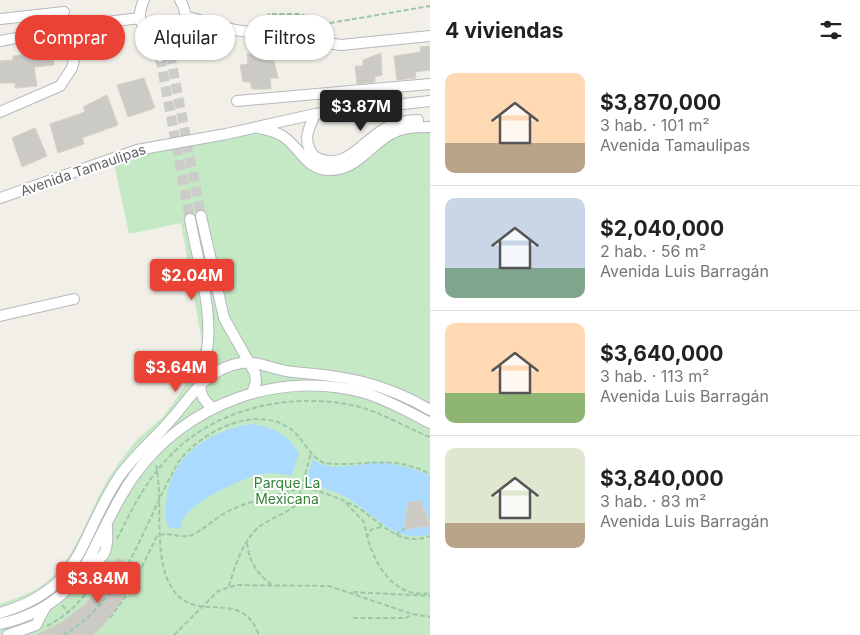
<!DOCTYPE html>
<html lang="es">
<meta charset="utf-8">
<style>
:root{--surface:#fff;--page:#f6f6f6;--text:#222;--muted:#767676;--line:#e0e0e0;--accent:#ea4335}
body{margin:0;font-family:Inter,sans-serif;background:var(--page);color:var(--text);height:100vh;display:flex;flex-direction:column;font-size:19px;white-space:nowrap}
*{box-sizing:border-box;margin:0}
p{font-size:16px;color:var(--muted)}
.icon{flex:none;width:28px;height:28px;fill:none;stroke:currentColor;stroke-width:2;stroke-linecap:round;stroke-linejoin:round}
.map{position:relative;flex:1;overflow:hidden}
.panel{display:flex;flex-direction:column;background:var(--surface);width:430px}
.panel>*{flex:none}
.guide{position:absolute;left:15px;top:15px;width:340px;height:45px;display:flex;gap:10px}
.price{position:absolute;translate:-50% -42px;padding:0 11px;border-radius:5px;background:var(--accent);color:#fff;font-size:16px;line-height:32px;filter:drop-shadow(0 1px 2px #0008)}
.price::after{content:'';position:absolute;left:50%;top:30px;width:15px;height:11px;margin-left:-8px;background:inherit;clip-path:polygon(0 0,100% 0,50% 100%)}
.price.on{background:#222;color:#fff}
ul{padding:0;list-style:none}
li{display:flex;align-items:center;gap:15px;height:125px;padding:0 15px}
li+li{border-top:1px solid var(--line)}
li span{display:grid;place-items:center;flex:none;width:140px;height:100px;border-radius:10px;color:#555}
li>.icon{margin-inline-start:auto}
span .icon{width:60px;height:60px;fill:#fffc;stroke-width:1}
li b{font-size:21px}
h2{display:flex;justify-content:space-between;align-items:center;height:60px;padding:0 15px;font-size:21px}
.pill{padding:0 18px;border-radius:22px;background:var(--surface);box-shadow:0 1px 4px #0004;font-size:18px;line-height:45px}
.pill.on{background:var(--accent);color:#fff}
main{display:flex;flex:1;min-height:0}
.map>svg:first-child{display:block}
.green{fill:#c5e8c5}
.water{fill:#aadaff}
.building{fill:#cccac5;stroke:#d6d1c6}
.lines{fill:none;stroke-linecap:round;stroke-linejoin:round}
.minor-tunnel{stroke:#ccccc8;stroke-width:10;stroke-dasharray:10 5;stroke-linecap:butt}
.minor-casing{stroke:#b5b8bc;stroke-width:12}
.path{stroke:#9cc7a9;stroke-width:2;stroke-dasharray:5 2.5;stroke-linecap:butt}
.minor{stroke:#fff;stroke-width:10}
.labels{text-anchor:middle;stroke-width:4;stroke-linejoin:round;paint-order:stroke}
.street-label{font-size:14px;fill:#5f6368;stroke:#fff}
.park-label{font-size:14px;fill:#348238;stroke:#fff}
</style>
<main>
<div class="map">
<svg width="430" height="635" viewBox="0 0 430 635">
<rect width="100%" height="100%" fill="#f1efe8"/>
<!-- green -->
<path class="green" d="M258,130L278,135L309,167L401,133L430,132V635H0V604C21,597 41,590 56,573C80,547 90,509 108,479C116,467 125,454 135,442C145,431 159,423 168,410C184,390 196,368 202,342L181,223L129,234L114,163L180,145Z"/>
<!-- water -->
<path class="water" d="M253,424C273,427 289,435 299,453L292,476C282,474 272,472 261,474C243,478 180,506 181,527L177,529L169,527C164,521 166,513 166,505C168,457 209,430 253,424Z
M313,459C331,475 363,461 385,463C401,465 416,469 430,476V522L421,501L408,502L404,526L407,529L430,525V534C396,544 378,517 352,501C338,492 322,487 305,483Z"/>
<!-- building -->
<path class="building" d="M430,46V70L415,72L416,78L397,80L394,56L421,52L420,47Z
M53,50L54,65L34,67L37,86L15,88V83H0V61L13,60V56Z
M265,53L267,60L274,61L278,78H270L271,89H252L250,82H243L240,65L248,64L247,54Z
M381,53L382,75L375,77V82L357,84L355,66H363V60Z
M144,78L155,108L128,117L117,85Z
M107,95L118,125L82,138L84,144L58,153L50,124L85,112L83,107Z
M35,128L47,156L22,167L12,138Z
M421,501L430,526L404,529L408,502Z
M117,558L136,568L125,596L102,627L93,635H36L62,622L84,605L97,590Z"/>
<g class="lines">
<!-- minor-tunnel -->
<path class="minor-tunnel" d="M170,54L201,216
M160,57L190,219"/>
<!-- minor casing -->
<g class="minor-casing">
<path id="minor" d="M144,0C121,49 206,43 180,0
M185,16L235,30L341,45L430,36
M0,19L64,12
M156,35L160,57
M168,35L170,54
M0,41L82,25L140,18
M237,101L430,84
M0,112L60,86L72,68L82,25
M315,114C308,130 302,141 314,156C344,174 361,142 384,129C393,123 407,120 418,120
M259,128C268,130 276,131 284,137C300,148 306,169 328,170C354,172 369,147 389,135C402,127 416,127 430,127
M0,198L137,150L226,134L315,114L430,101
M201,216L224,318L255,373L256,382L252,393
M190,219C197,256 211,305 208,341C207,366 188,391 213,408
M0,316L74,299
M85,569C107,557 108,551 107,527
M0,613C85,588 77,540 119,477C135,454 157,437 175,415C194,392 209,368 241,363C258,360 276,371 293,372C345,376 385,383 430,410
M0,624C93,602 87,542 134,476C185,404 279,369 365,393C388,400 409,412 430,423
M8,635L36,625L46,606"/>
</g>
<!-- path -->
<path class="path" d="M264,25L269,14H301L324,24L430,6
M156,465C164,500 152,558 172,588C197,627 240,585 259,635
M346,503L364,522L367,536
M381,527L372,529L367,536C375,565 394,599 430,593
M396,535L405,528
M117,539C132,509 146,480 170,456C217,406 296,391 360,407C384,414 407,428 430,437
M247,543C249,563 258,574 273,586
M229,586C235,566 244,536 263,524C274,517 287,513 297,504L311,453
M353,592L430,596
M62,605L69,613
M110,618L131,589L157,536C168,531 180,539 192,535C205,529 215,518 227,512C248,501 272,497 294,490L300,486C320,491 337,497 355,506C380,520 397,548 430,536
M353,618H406L412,614
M47,626C72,613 86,596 100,572
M63,635C126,600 145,519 179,461C202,431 257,403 292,430C304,440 309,456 324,463C364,468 389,453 430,474
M174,635L218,591L236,585L329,586L412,614L430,617"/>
<!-- minor -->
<use href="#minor" class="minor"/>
</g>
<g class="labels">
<!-- street labels -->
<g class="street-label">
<text transform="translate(83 170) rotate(-19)" y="5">Avenida Tamaulipas</text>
</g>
<!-- park labels -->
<g class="park-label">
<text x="287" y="488">Parque La<tspan x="287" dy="16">Mexicana</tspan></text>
</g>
</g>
</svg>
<b class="price on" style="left:361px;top:132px">$3.87M</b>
<b class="price" style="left:192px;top:301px">$2.04M</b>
<b class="price" style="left:176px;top:393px">$3.64M</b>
<b class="price" style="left:98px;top:604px">$3.84M</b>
<div class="guide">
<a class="pill on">Comprar</a>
<a class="pill">Alquilar</a>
<a class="pill">Filtros</a>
</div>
</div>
<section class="panel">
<h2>4 viviendas<svg class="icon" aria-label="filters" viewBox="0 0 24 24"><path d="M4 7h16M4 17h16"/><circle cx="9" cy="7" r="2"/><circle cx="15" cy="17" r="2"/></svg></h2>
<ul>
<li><span style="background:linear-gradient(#ffd9b3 70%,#b9a48a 0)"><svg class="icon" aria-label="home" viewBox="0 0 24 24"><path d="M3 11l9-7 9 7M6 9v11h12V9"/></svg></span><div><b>$3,870,000</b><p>3 hab. · 101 m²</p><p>Avenida Tamaulipas</p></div></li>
<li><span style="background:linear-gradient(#c9d6e8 70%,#7fa58c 0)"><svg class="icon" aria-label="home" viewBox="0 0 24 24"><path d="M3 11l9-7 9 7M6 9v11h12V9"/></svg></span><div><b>$2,040,000</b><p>2 hab. · 56 m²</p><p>Avenida Luis Barragán</p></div></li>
<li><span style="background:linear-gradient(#ffd9b3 70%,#8fb573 0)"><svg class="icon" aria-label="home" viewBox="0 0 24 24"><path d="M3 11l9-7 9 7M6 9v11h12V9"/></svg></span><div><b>$3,640,000</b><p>3 hab. · 113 m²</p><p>Avenida Luis Barragán</p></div></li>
<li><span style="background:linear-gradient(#dfe7d0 75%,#b9a48a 0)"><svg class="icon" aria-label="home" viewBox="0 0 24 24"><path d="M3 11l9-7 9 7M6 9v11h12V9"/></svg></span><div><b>$3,840,000</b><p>3 hab. · 83 m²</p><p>Avenida Luis Barragán</p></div></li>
</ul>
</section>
</main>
